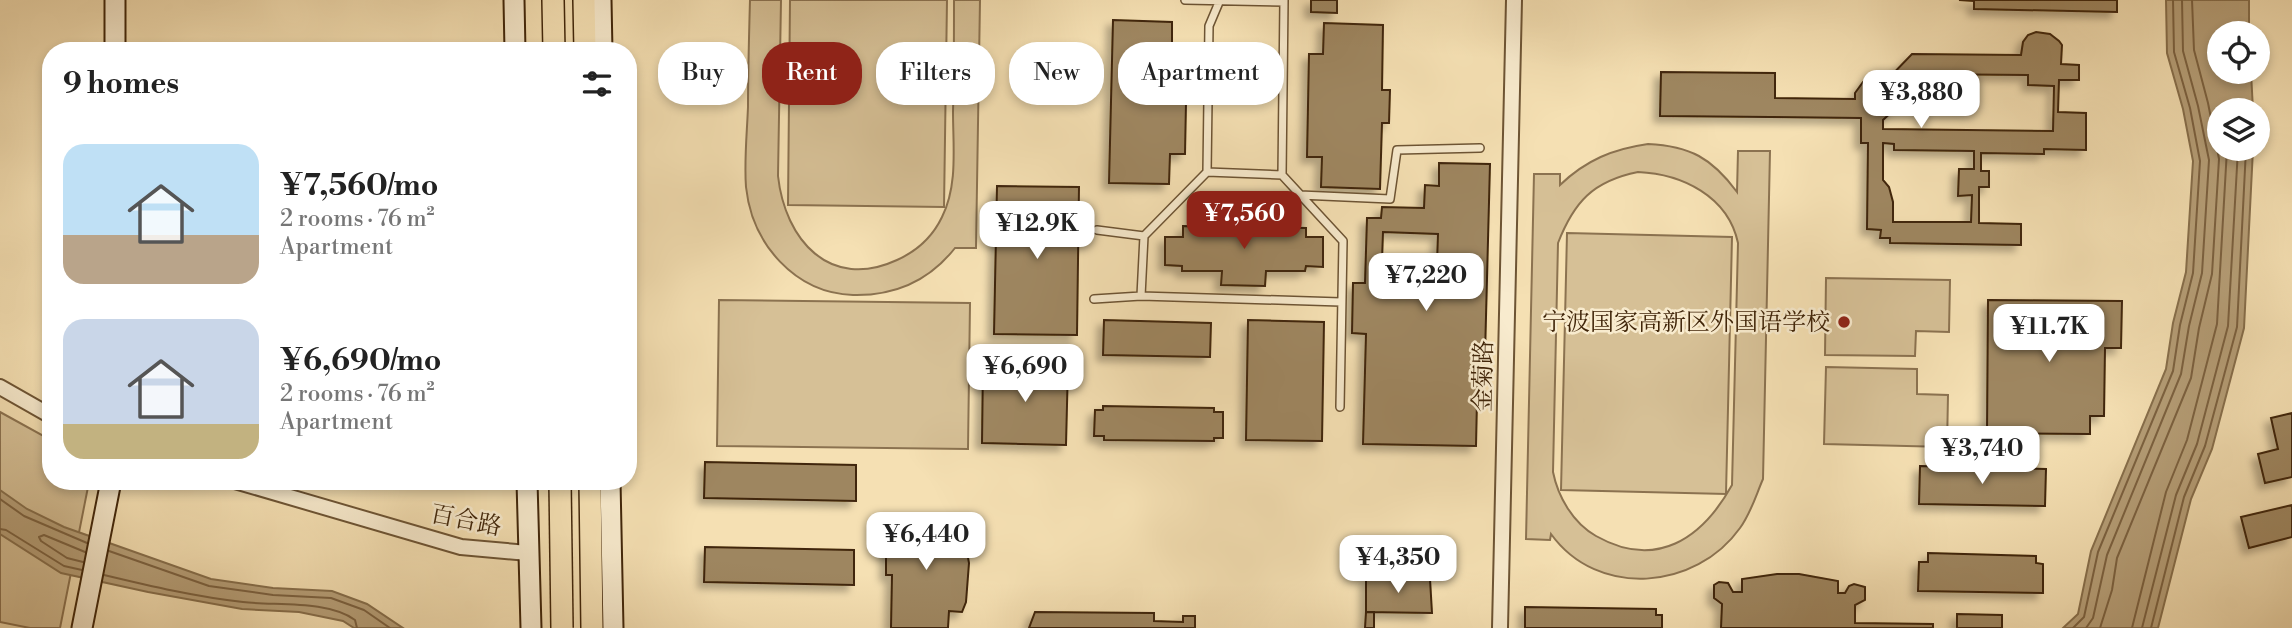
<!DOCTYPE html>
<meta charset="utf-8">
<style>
:root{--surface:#fff;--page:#f2f2f2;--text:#222;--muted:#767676;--accent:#8f2418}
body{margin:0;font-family:"Libre Bodoni","Noto Serif SC",serif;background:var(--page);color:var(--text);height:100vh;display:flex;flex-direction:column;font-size:26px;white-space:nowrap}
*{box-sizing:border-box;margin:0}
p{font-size:23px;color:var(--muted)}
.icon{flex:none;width:38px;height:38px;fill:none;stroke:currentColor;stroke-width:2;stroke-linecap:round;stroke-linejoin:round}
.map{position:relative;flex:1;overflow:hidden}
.details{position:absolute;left:42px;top:42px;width:595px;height:448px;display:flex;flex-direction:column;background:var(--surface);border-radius:28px;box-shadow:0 4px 10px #0003}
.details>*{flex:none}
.banner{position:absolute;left:658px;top:42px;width:665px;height:63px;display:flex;gap:14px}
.controls{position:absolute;left:2207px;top:21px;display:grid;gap:14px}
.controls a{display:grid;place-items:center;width:63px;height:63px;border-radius:50%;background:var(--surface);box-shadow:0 4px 10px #0003;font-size:35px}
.price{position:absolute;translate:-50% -60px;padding:0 16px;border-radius:14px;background:#fff;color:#222;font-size:23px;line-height:46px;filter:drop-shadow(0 2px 4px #0008)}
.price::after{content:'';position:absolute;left:50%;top:42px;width:21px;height:16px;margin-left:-10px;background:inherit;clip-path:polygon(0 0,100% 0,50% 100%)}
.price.active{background:var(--accent);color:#fff}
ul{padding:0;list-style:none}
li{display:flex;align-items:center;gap:21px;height:175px;padding:0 21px}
li span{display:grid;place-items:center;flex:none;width:196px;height:140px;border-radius:21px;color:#555}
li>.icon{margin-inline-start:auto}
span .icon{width:84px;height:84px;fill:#fffc;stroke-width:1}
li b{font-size:30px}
h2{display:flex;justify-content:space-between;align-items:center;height:84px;padding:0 21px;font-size:30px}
.pill{padding:0 24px;border-radius:28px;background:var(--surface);box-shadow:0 4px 10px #0003;font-size:24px;line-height:63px}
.pill.active{background:var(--accent);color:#fff}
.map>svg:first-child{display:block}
.green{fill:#d6c096;stroke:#8b7250;stroke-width:2;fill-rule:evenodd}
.water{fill:#b7a079;stroke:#876f4c;stroke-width:2}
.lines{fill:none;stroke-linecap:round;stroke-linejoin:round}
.shore{stroke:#7c6241;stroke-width:2}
.building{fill:#9e8661;stroke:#402509;stroke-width:2;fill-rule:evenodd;filter:url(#shadow)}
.lane-casing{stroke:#6d5434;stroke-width:10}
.street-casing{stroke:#6d5434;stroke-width:18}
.secondary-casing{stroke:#402509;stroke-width:23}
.primary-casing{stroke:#402509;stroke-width:24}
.lane{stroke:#f8ebce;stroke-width:7}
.street{stroke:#f8ebce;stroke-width:14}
.secondary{stroke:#f8ebce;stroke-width:19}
.primary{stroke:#f5e0b3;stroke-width:21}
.primary-bridge-casing{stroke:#402509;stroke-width:24;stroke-linecap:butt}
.primary-bridge{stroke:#f5e0b3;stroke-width:21}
.poi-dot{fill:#8f2418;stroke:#f8ebce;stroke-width:2.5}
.labels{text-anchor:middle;stroke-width:5;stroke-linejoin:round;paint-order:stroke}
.poi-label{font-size:24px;fill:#402509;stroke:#f8ebce;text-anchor:end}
.street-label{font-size:24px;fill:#402509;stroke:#f8ebce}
</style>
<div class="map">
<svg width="2292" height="628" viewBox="0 0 2292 628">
<defs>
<filter id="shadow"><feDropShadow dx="-6" dy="6" stdDeviation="3.5" flood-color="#0004"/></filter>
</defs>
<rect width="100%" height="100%" fill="#f5e0b3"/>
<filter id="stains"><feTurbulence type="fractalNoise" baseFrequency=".00286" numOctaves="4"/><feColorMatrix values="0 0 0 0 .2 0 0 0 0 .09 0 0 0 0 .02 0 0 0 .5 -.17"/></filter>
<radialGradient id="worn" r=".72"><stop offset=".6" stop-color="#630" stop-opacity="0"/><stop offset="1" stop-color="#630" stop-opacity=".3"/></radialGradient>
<!-- green -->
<path class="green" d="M750,0H781L778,176C785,240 830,291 897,260C917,251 932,238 942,217C958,185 953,147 953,112C954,75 954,37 954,0H980L976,248H955C929,281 896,296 853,295C795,293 752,244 746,187C744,161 747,133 748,107C748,71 749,36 750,0Z
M790,0H947L944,207L788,205Z
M1648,144C1690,146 1712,158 1737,192L1738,151H1770L1763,479C1756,495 1751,513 1740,528C1696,590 1598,599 1551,534L1550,540L1526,539L1534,174H1560V185C1586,160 1613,149 1648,144ZM1638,172C1682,174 1728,196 1738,243L1732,485C1702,539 1656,570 1596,536C1573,523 1558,497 1553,472L1558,243C1574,202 1593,181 1638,172Z
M1567,233L1732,237L1726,494L1561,490Z
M1826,278L1950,280L1949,332L1916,331L1915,356L1825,355Z
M719,300L970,303L968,449L717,446Z
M1826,367L1917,369V394L1948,395L1947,447L1824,444Z
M0,412L51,440V481L89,482L60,628H30L0,622Z"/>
<!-- water -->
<path class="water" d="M2166,0H2249V33H2219V72H2251L2253,110H2219V149H2253L2244,328L2212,449L2191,499L2158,628H2063L2078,614L2091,551L2166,369L2173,323L2186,272L2193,161L2183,109L2167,53Z
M0,490L27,509L64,527L211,579L273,588L332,591L367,604L403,628H354L343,621L299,612L242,609L148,592L61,573L0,534Z"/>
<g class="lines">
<!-- shore -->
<path class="shore" d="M0,499L24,516L87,543
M0,529L6,530L64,566L82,570
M109,551L209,586L273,595L331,598L364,610L390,628
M83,562L67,558L41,541L39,537L44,535L85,552
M104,575C150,586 197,597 243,602C276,606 327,600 355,620L357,628
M2073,628L2084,617L2098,552L2173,371L2180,325L2193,273L2200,161L2190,108L2174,52L2173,0
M2086,628L2093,618L2107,555L2181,374L2189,326L2202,273L2209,160L2198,106L2183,51L2182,0
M2100,628L2112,590L2117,558L2191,378L2199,328L2212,274L2219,159L2208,103L2194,50L2192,0
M2132,628L2166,492L2187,440L2217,324L2227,149
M2142,628L2176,495L2197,444L2228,326L2238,149
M2151,628L2184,497L2205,446L2237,327L2246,149"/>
</g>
<!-- building -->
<path class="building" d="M1311,0H1337V13L1311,12Z
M1959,0H2117V12L1974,9V1Z
M1113,20L1172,22V51L1187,52L1185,154H1170L1169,184L1109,183Z
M1324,23L1383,25L1382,90H1390L1389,123H1382L1380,189L1321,187L1322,157H1307L1309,54H1323Z
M2036,32L2050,34L2059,41L2062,45L2061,64L2079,65V80H2059L2058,112L2086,113V150L2044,149V154L1981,153V171H1989V187H1979V223L2021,224V245L1890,243V238H1880L1881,230L1867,229L1868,143H1861V118L1660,116L1661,72L1775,73V98L1855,99V93L1863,82L1870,79L1887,80L1912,54L2021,55L2023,42L2028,35ZM1913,74L2028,75V85L2054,86L2053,131L1883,129V120L1894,110L1897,102L1894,91ZM1883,143L1894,144V150L1974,151V169H1959L1958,196L1972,195L1971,222H1893V202L1889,187L1883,180Z
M1439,163L1490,164L1485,355H1478L1476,446L1363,444L1366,334L1352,333L1353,283H1365L1367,218H1381L1382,207L1424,208L1425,185L1439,186ZM1383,232L1438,234L1436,292L1381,290Z
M997,186L1079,187L1077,335L994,334Z
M1227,221L1261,222V227L1306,228V237H1323V267L1306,266L1305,271H1266L1265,286L1221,285L1222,271H1182V266L1165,265V237H1183V226L1227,227Z
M1988,300L2122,301L2121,348H2105L2104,416H2090V434L1987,433Z
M1104,320L1211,323L1210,357L1103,355Z
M1248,320L1324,322L1322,441L1246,440Z
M983,363L1068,365L1066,445L982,443Z
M1103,406L1214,408V412H1223V438H1214V441L1104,440V436H1094L1095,410H1103Z
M2292,413V477L2265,483L2258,454L2278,449L2271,418Z
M705,462L856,465V501L704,498Z
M1920,466L2046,469L2045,506L1919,504Z
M2292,505V537L2249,548L2241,517Z
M892,516L951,517V536H964L969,563L966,602L962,612L949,611L948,628H891L892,575H886V545L891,544Z
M705,547L854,550V585L704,582Z
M1928,553L2036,556V563L2043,564V593L1918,591L1919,562H1928Z
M1777,574H1799L1838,581V593H1845L1849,586L1854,584L1865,587V600L1855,605V623L1933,624V628H1721L1722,604L1714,598V585L1719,582L1728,583L1733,592H1742V579Z
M1366,577L1430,579L1432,613L1366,612Z
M1525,607L1656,609V615H1662V628H1525Z
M1035,612L1154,613V621L1183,622V616H1195V628H1029Z
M1366,612H1374V628H1365Z
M1957,614L2002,615V628H1957Z"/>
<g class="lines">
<!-- lane casing -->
<g class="lane-casing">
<path id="lane" d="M1185,0L1284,2
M1220,0L1209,26L1207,172L1282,175L1284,0
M1282,175L1343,241L1340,407
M1300,195L1390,199L1397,150L1480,148
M1097,230L1144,236
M1141,296L1144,236L1207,172
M1094,299L1141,296L1341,302"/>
</g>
<!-- street casing -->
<g class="street-casing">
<path id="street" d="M0,387L51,416
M235,481L461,547L528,553
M1500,628L1514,0"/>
</g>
<!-- secondary casing -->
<g class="secondary-casing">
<path id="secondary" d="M115,0V51
M514,0L515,51
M601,0L602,51
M527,481L531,628
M610,481L613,628
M82,628L111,481"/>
</g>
<!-- primary casing -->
<g class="primary-casing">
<path id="primary" d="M553,0L554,51
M584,0L585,51
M590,481L592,628"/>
</g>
<!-- lane -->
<use href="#lane" class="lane"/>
<!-- street -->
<use href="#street" class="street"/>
<!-- secondary -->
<use href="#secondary" class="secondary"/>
<!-- primary -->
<use href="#primary" class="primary"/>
<!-- primary-bridge casing -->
<g class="primary-bridge-casing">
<path id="primary-bridge" d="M560,481L562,628"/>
</g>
<!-- primary-bridge -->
<use href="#primary-bridge" class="primary-bridge"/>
</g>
<!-- markers -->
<circle class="poi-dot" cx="1844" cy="322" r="7"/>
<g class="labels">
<!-- poi labels -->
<g class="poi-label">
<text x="1830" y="330">宁波国家高新区外国语学校</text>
</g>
<!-- street labels -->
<g class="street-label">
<text transform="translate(1483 376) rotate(-89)" y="8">金菊路</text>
<text transform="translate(466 520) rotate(11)" y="8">百合路</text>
</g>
</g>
<rect width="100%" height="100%" filter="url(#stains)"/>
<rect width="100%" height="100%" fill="url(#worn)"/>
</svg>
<div class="controls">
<a><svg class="icon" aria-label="locate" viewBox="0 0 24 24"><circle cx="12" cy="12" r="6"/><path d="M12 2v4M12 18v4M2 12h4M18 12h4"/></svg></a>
<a><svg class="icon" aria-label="layers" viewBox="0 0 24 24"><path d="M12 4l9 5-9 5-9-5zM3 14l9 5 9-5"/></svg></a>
</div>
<b class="price" style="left:1921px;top:130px">¥3,880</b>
<b class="price active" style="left:1244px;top:251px">¥7,560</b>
<b class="price" style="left:1037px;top:261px">¥12.9K</b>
<b class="price" style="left:1426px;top:313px">¥7,220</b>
<b class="price" style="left:2049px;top:364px">¥11.7K</b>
<b class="price" style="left:1025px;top:404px">¥6,690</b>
<b class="price" style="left:1982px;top:486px">¥3,740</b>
<b class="price" style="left:926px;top:572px">¥6,440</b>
<b class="price" style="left:1398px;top:595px">¥4,350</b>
<div class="banner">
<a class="pill">Buy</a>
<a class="pill active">Rent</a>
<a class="pill">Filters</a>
<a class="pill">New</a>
<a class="pill">Apartment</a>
</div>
<section class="details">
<h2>9 homes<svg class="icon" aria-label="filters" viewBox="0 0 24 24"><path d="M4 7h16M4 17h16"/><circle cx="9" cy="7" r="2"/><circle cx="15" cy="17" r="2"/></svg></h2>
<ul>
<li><span style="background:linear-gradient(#bfe0f5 65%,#b9a48a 0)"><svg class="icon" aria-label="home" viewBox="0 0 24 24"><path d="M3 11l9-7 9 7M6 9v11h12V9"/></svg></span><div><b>¥7,560/mo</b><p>2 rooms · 76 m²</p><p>Apartment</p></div></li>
<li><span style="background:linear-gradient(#c9d6e8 75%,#c2b280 0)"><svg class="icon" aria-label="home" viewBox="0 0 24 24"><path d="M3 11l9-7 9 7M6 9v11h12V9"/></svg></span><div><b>¥6,690/mo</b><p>2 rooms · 76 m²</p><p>Apartment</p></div></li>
</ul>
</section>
</div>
